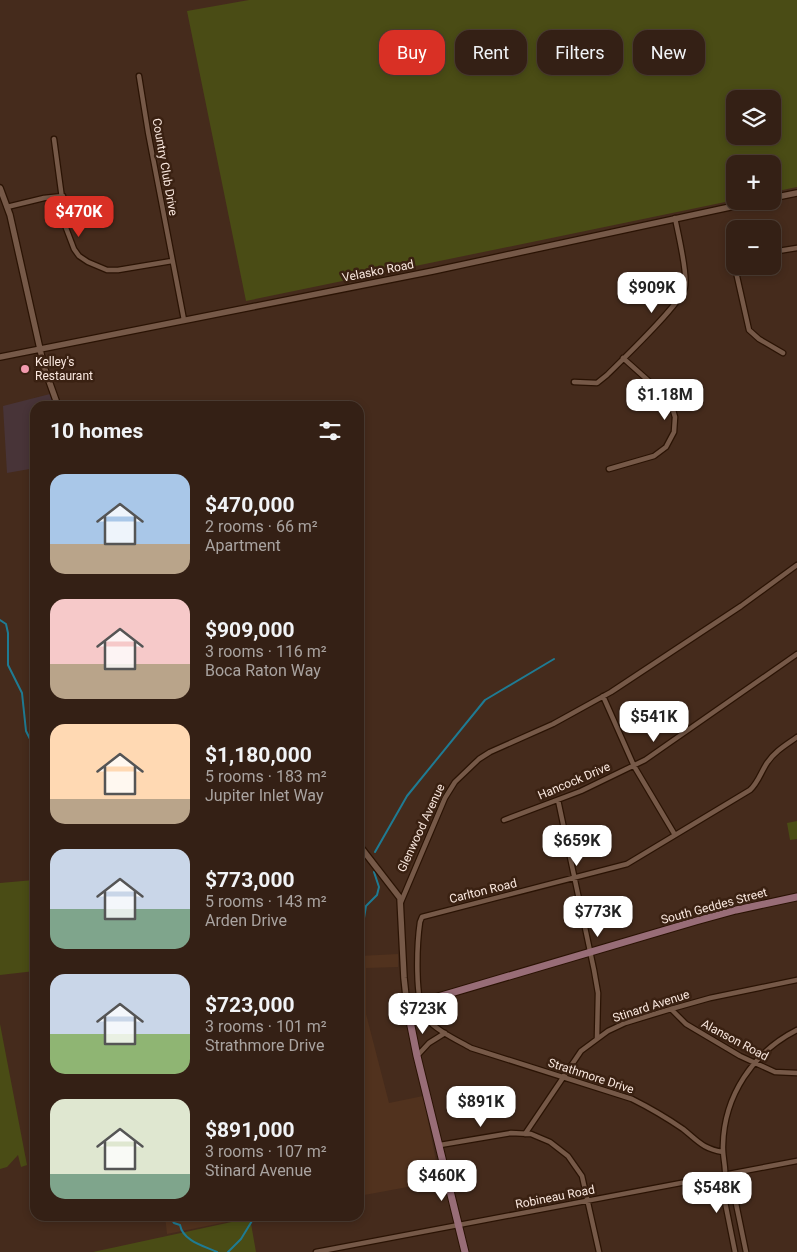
<!DOCTYPE html>
<meta charset="utf-8">
<style>
:root{--surface:#342015;--page:#3f2d22;--text:#f1f3f6;--muted:#a9a3a0;--line:#4e3e34;--accent:#d93025}
body{margin:0;font-family:Roboto,sans-serif;background:var(--page);color:var(--text);height:100vh;display:flex;flex-direction:column;font-size:19px;white-space:nowrap}
*{box-sizing:border-box;margin:0}
p{font-size:16px;color:var(--muted)}
.icon{flex:none;width:28px;height:28px;fill:none;stroke:currentColor;stroke-width:2;stroke-linecap:round;stroke-linejoin:round}
.map{position:relative;flex:1;overflow:hidden}
.side{position:absolute;left:30px;top:401px;width:334px;height:820px;display:flex;flex-direction:column;background:var(--surface);border-radius:15px;box-shadow:0 2px 8px #0003,0 0 0 1px var(--line)}
.side>*{flex:none}
.top-card{position:absolute;left:379px;top:30px;width:342px;height:45px;display:flex;gap:10px}
.fabs{position:absolute;left:726px;top:90px;display:grid;gap:10px}
.fabs a{display:grid;place-items:center;width:55px;height:55px;border-radius:10px;background:var(--surface);box-shadow:0 2px 8px #0003,0 0 0 1px var(--line);font-size:25px}
.price{position:absolute;translate:-50% -42px;padding:0 11px;border-radius:10px;background:#fff;color:#222;font-size:16px;line-height:32px;filter:drop-shadow(0 1px 2px #0008)}
.price::after{content:'';position:absolute;left:50%;top:30px;width:15px;height:11px;margin-left:-8px;background:inherit;clip-path:polygon(0 0,100% 0,50% 100%)}
.price.current{background:var(--accent);color:#fff}
ul{padding:0;list-style:none}
li{display:flex;align-items:center;gap:15px;height:125px;padding:0 20px}
li span{display:grid;place-items:center;flex:none;width:140px;height:100px;border-radius:15px;color:#555}
li>.icon{margin-inline-start:auto}
span .icon{width:60px;height:60px;fill:#fffc;stroke-width:1}
li b{font-size:21px}
h2{display:flex;justify-content:space-between;align-items:center;height:60px;padding:0 20px;font-size:21px}
.tag{padding:0 18px;border-radius:15px;background:var(--surface);box-shadow:0 2px 8px #0003,0 0 0 1px var(--line);font-size:18px;line-height:45px}
.tag.current{background:var(--accent);color:#fff}
.map>svg:first-child{display:block}
.commercial{fill:#483438}
.built{fill:#51321e}
.green{fill:#4a4c15;fill-rule:evenodd}
.lines{fill:none;stroke-linecap:round;stroke-linejoin:round}
.stream{stroke:#1f7b93;stroke-width:2}
.minor-casing{stroke:#2a1304;stroke-width:7}
.tertiary-casing{stroke:#2a1304;stroke-width:8}
.secondary-casing{stroke:#2a1304;stroke-width:9}
.minor{stroke:#765948;stroke-width:4.5}
.tertiary{stroke:#765948;stroke-width:5.5}
.secondary{stroke:#986d77;stroke-width:7}
.poi-dot{fill:#f29aae;stroke:#3a2112;stroke-width:2}
.labels{text-anchor:middle;stroke-width:5;stroke-linejoin:round;paint-order:stroke}
.street-label{font-size:12px;fill:#fae8df;stroke:#3a2112}
.poi-label{font-size:12px;fill:#fae8df;stroke:#3a2112;text-anchor:start}
</style>
<div class="map">
<svg width="797" height="1252" viewBox="0 0 797 1252">
<rect width="100%" height="100%" fill="#452b1c"/>
<!-- commercial -->
<path class="commercial" d="M50,394L54,406H35V468L7,473L3,406Z"/>
<!-- built -->
<path class="built" d="M398,954V967L366,968V1014L389,1103L423,1096L440,1181L359,1196V956Z
M165,1216H256L167,1234Z"/>
<!-- green -->
<path class="green" d="M249,0H797V187L773,192L772,164H735V200L246,301L187,11ZM735,99H772V136H735Z
M797,821V839L790,840L787,823Z
M34,880L35,891V971L0,975V883Z
M0,1024L27,1165L21,1167L18,1155L7,1167L0,1169Z
M29,1026H35V1086Z
M250,1218L256,1252H93Z"/>
<g class="lines">
<!-- stream -->
<path class="stream" d="M0,620L6,624L8,633V665L22,693L26,731L31,741L35,763
M35,793L32,798L35,807
M375,852L407,796L485,700L554,659
M359,932L362,930L366,906L377,895L379,887L374,872
M169,1216L174,1223L180,1225C183,1241 204,1246 217,1252
M228,1252L241,1239L255,1216"/>
<!-- minor casing -->
<g class="minor-casing">
<path id="minor" d="M139,76L148,132L184,320
M54,139L66,228L74,249L79,256L88,262L107,270H118L172,261
M7,207L44,198L63,196
M772,252L797,248
M737,266L736,272L749,330L759,339L783,353
M574,382L597,383L607,375C622,360 682,303 685,287C688,274 678,233 675,218
M609,469L654,456L666,447L674,432L675,417L670,400L623,358
M603,696L634,766L675,835
M558,800L594,970L598,993L597,1038
M504,820L581,791L645,760L797,654
M401,902L445,798L455,782L479,759L490,752L553,724L611,692L741,606L797,565
M671,1009L686,1024L740,1056L775,1072L797,1073
M417,1056L429,1043L445,1033
M525,1134L581,1051L608,1031L625,1023L671,1009L710,998L797,980
M440,1145L511,1133L531,1134L550,1142L568,1156L582,1176L599,1252
M723,1152C703,1149 698,1141 683,1129C667,1118 650,1108 632,1099L471,1048C457,1040 437,1031 426,1018C414,1001 417,943 420,922L422,917L627,864L750,790C758,783 761,772 767,763C775,751 786,745 797,737
M726,1179L732,1184L746,1252
M316,1252L797,1161
M735,1252L722,1187C729,1174 722,1159 723,1145C724,1096 753,1052 797,1030"/>
</g>
<!-- tertiary casing -->
<g class="tertiary-casing">
<path id="tertiary" d="M0,188L10,215L44,367L58,406
M772,198L797,193
M0,357L433,271L758,201
M359,845L400,898L404,978L407,1006"/>
</g>
<!-- secondary casing -->
<g class="secondary-casing">
<path id="secondary" d="M465,1252L417,1056L407,1006L696,921L736,910L797,897"/>
</g>
<!-- minor -->
<use href="#minor" class="minor"/>
<!-- tertiary -->
<use href="#tertiary" class="tertiary"/>
<!-- secondary -->
<use href="#secondary" class="secondary"/>
</g>
<!-- markers -->
<circle class="poi-dot" cx="25" cy="369" r="5"/>
<g class="labels">
<!-- street labels -->
<g class="street-label">
<text transform="translate(165 167) rotate(80)" y="4">Country Club Drive</text>
<text transform="translate(378 271) rotate(-11)" y="4">Velasko Road</text>
<text transform="translate(574 781) rotate(-23)" y="4">Hancock Drive</text>
<text transform="translate(421 828) rotate(-65)" y="4">Glenwood Avenue</text>
<text transform="translate(483 891) rotate(-14)" y="4">Carlton Road</text>
<text transform="translate(714 906) rotate(-15)" y="4">South Geddes Street</text>
<text transform="translate(651 1006) rotate(-18)" y="4">Stinard Avenue</text>
<text transform="translate(735 1040) rotate(28)" y="4">Alanson Road</text>
<text transform="translate(591 1076) rotate(18)" y="4">Strathmore Drive</text>
<text transform="translate(555 1197) rotate(-11)" y="4">Robineau Road</text>
</g>
<!-- poi labels -->
<g class="poi-label">
<text x="35" y="366">Kelley's<tspan x="35" dy="14">Restaurant</tspan></text>
</g>
</g>
</svg>
<div class="fabs">
<a><svg class="icon" aria-label="layers" viewBox="0 0 24 24"><path d="M12 4l9 5-9 5-9-5zM3 14l9 5 9-5"/></svg></a>
<a>+</a>
<a>−</a>
</div>
<b class="price current" style="left:79px;top:238px">$470K</b>
<b class="price" style="left:652px;top:314px">$909K</b>
<b class="price" style="left:665px;top:421px">$1.18M</b>
<b class="price" style="left:654px;top:743px">$541K</b>
<b class="price" style="left:577px;top:867px">$659K</b>
<b class="price" style="left:598px;top:938px">$773K</b>
<b class="price" style="left:423px;top:1035px">$723K</b>
<b class="price" style="left:481px;top:1128px">$891K</b>
<b class="price" style="left:442px;top:1202px">$460K</b>
<b class="price" style="left:717px;top:1214px">$548K</b>
<div class="top-card">
<a class="tag current">Buy</a>
<a class="tag">Rent</a>
<a class="tag">Filters</a>
<a class="tag">New</a>
</div>
<section class="side">
<h2>10 homes<svg class="icon" aria-label="filters" viewBox="0 0 24 24"><path d="M4 7h16M4 17h16"/><circle cx="9" cy="7" r="2"/><circle cx="15" cy="17" r="2"/></svg></h2>
<ul>
<li><span style="background:linear-gradient(#a9c7e8 70%,#b9a48a 0)"><svg class="icon" aria-label="home" viewBox="0 0 24 24"><path d="M3 11l9-7 9 7M6 9v11h12V9"/></svg></span><div><b>$470,000</b><p>2 rooms · 66 m²</p><p>Apartment</p></div></li>
<li><span style="background:linear-gradient(#f6c9c9 65%,#b9a48a 0)"><svg class="icon" aria-label="home" viewBox="0 0 24 24"><path d="M3 11l9-7 9 7M6 9v11h12V9"/></svg></span><div><b>$909,000</b><p>3 rooms · 116 m²</p><p>Boca Raton Way</p></div></li>
<li><span style="background:linear-gradient(#ffd9b3 75%,#b9a48a 0)"><svg class="icon" aria-label="home" viewBox="0 0 24 24"><path d="M3 11l9-7 9 7M6 9v11h12V9"/></svg></span><div><b>$1,180,000</b><p>5 rooms · 183 m²</p><p>Jupiter Inlet Way</p></div></li>
<li><span style="background:linear-gradient(#c9d6e8 60%,#7fa58c 0)"><svg class="icon" aria-label="home" viewBox="0 0 24 24"><path d="M3 11l9-7 9 7M6 9v11h12V9"/></svg></span><div><b>$773,000</b><p>5 rooms · 143 m²</p><p>Arden Drive</p></div></li>
<li><span style="background:linear-gradient(#c9d6e8 60%,#8fb573 0)"><svg class="icon" aria-label="home" viewBox="0 0 24 24"><path d="M3 11l9-7 9 7M6 9v11h12V9"/></svg></span><div><b>$723,000</b><p>3 rooms · 101 m²</p><p>Strathmore Drive</p></div></li>
<li><span style="background:linear-gradient(#dfe7d0 75%,#7fa58c 0)"><svg class="icon" aria-label="home" viewBox="0 0 24 24"><path d="M3 11l9-7 9 7M6 9v11h12V9"/></svg></span><div><b>$891,000</b><p>3 rooms · 107 m²</p><p>Stinard Avenue</p></div></li>
</ul>
</section>
</div>
